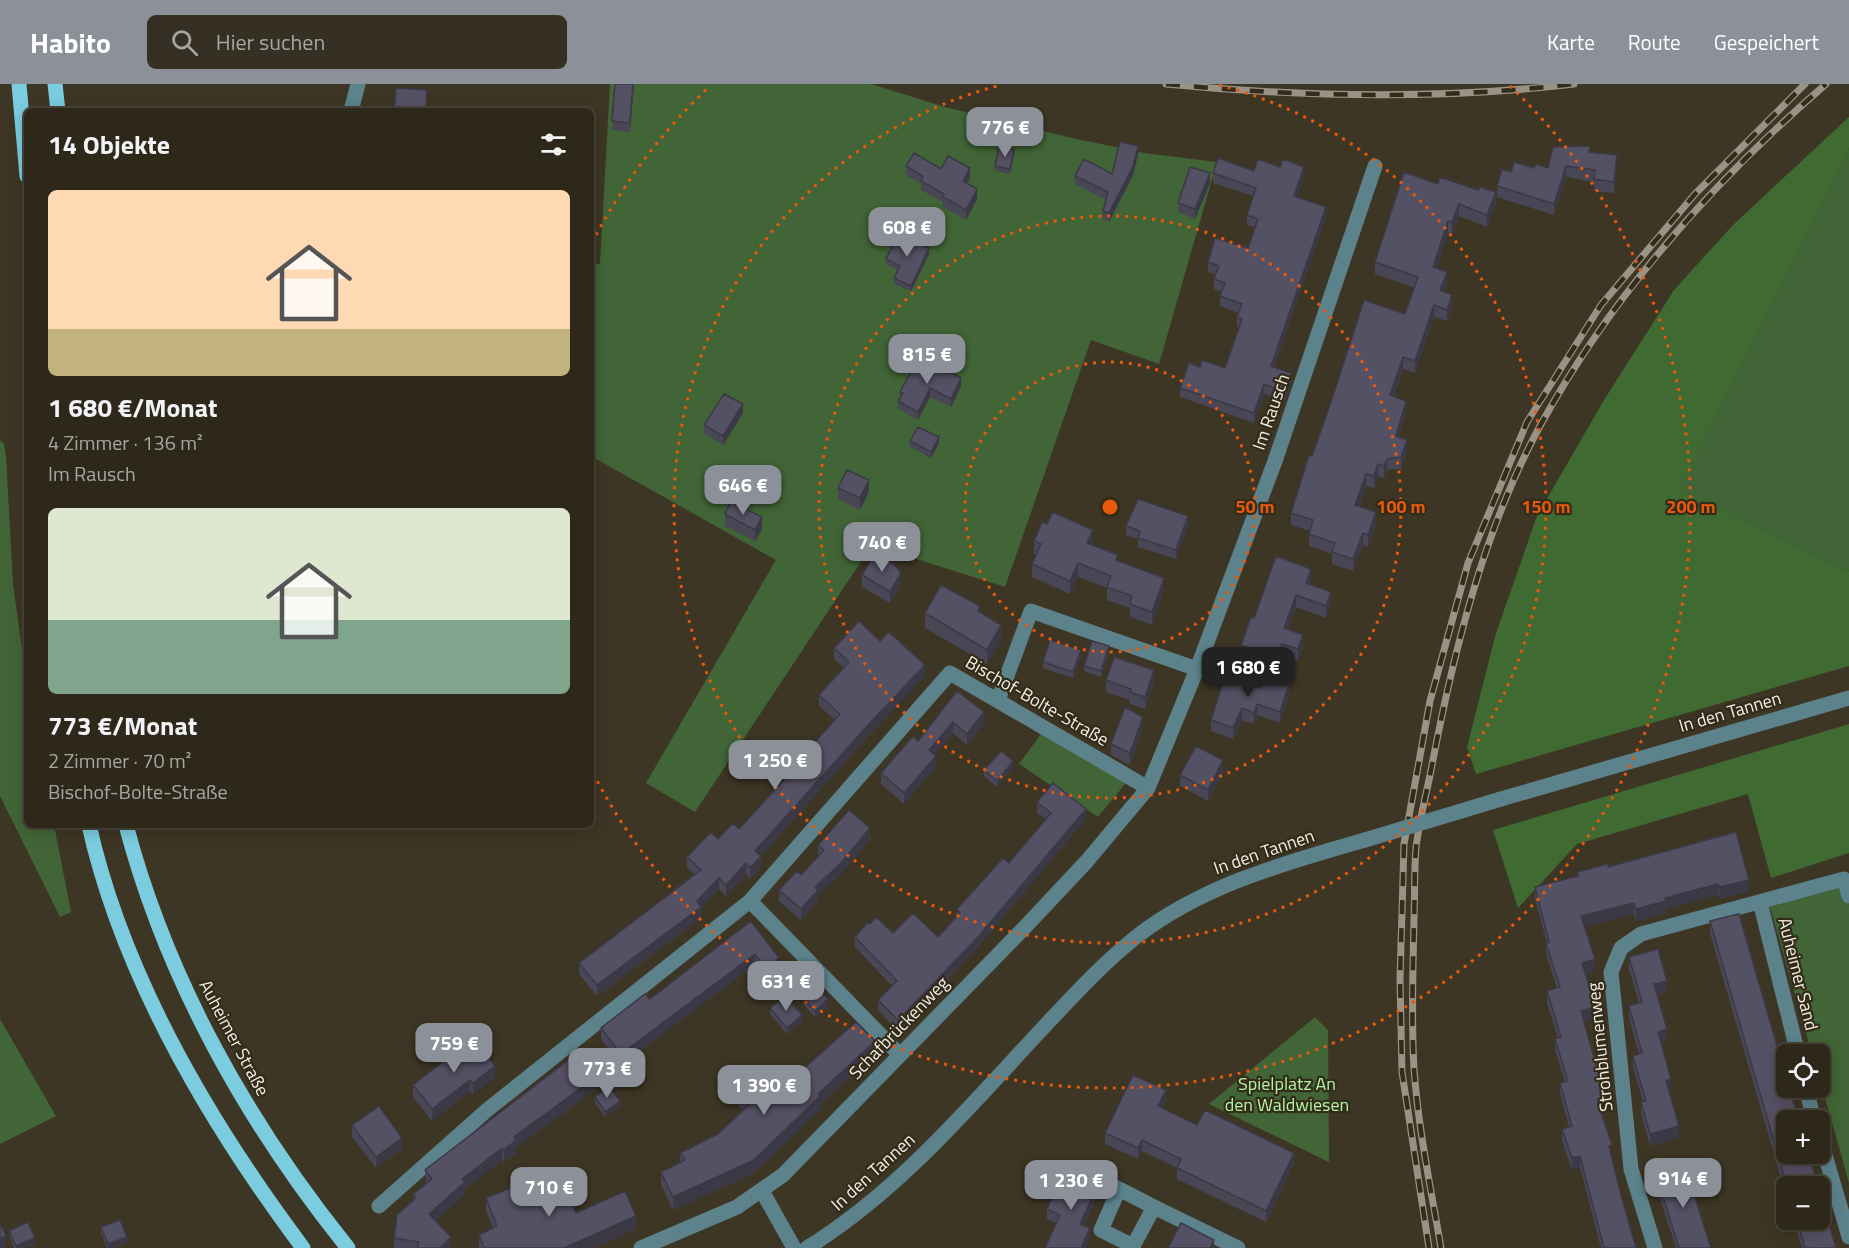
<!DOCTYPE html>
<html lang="de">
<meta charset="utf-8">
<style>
:root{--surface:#2e281b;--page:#363024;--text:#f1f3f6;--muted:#a7a6a3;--line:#49443a;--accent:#8c9099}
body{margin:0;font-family:"Titillium Web",sans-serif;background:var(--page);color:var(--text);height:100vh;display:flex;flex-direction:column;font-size:22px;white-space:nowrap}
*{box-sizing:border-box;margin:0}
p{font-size:20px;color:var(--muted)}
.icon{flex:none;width:33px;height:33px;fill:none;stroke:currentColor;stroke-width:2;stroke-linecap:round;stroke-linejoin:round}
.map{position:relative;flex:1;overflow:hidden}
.details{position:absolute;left:24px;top:24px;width:570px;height:720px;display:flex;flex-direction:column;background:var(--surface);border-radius:9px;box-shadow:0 3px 15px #0003,0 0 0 2px var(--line)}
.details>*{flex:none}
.controls{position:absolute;left:1776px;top:960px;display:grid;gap:12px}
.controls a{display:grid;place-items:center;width:54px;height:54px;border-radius:9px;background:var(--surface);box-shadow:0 3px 15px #0003,0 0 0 2px var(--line);font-size:30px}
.price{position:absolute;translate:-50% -51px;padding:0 14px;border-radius:12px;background:var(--accent);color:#fff;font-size:20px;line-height:39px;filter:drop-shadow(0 2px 3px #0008)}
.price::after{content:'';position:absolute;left:50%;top:36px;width:18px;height:14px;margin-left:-9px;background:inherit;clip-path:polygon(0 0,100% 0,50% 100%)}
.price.selected{background:#222;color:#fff}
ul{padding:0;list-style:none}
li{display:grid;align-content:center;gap:12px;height:318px;padding:0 24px}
li span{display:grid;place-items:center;height:186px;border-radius:9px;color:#555}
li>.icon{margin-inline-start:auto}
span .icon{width:108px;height:108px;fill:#fffc;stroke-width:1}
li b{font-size:26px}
h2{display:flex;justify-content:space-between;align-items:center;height:72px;padding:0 24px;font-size:26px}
header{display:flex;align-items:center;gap:36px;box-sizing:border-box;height:84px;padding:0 30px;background:var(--accent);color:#fff}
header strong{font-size:28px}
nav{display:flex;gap:33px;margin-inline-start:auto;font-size:21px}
.search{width:420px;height:54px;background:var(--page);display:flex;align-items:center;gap:15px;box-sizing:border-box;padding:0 21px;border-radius:9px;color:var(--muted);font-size:22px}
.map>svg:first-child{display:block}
.green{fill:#416536}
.forest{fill:#3f6a32}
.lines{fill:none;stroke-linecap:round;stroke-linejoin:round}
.minor{stroke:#5c828b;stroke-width:15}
.major{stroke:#7accde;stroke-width:15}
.rail-casing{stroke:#9a9385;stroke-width:7}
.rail{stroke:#332c1a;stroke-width:4.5;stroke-dasharray:14;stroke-linecap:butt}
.minor-bridge{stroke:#5c828b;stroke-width:15}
.wall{fill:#494656}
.shaded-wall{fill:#3c3946}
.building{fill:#555164;stroke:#3c3946;stroke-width:1.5}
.ring{fill:none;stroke:#e8590c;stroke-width:3;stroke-dasharray:3 6}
.labels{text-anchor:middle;stroke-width:4.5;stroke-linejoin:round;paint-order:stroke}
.street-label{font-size:18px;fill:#f3eee3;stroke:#332c1a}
.park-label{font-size:18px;fill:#b3f4a0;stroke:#332c1a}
.centre{fill:#e8590c;stroke:#332c1a;stroke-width:3}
.ring-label{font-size:18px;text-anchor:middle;font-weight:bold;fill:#e8590c;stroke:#332c1a;stroke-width:4.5;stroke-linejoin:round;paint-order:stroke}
</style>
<header>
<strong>Habito</strong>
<div class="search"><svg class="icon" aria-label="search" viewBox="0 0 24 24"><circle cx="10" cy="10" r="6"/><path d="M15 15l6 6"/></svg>Hier suchen</div>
<nav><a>Karte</a><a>Route</a><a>Gespeichert</a></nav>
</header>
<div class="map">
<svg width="1849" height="1164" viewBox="0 0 1849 1164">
<rect width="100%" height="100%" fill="#3e3624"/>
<!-- green -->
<path class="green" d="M610,0H871L945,23L1072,54L1144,69L1217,78L1159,280L1091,256L1005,503L872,461L695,728L646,699L776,476L591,372V181L600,180Z
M1849,64V487L1678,405Z
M0,356L4,360L6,373L13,500L27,600V741H54L71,828L60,833L0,712Z
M1041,650L1126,699L1098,733L1019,680Z
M1844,803L1849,821V1099L1820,996V970H1812L1770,823Z
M1315,933L1328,946L1329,1078L1209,1020Z
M0,935L56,1032L0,1060Z"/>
<!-- forest -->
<path class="forest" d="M1849,33V64L1679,405L1849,487V582L1476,690L1467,663L1496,549L1537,432L1604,316L1674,206L1733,141Z
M1849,640V769L1771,794L1748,710L1577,760L1518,824L1493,746Z"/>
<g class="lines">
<!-- minor -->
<path class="minor" d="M351,27L358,0
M998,616L1031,527L1197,585
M1501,715L1849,614
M750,817L900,971
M1760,818L1798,970
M1806,1004L1814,1036
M1820,1054L1849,1153
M1083,1088L1119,1105
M1119,1105L1154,1123L1133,1162L1101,1146Z
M762,1107L794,1164
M379,1122L487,1026L750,817L950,589L1148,704
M1154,1123L1238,1164
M641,1164L737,1123L783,1091L1026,842L1087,777L1148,704L1197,585L1275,377L1375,82
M807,1164C899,1107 969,1023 1042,945C1072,913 1102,880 1136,853C1203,801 1285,779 1365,756
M1655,1164L1631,1085L1611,888L1621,864L1641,850L1844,795L1849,812"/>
<!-- major -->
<path class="major" d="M19,0L27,92
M55,0L58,27
M89,741C123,893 211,1041 303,1164
M126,741C167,896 248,1040 348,1164"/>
<!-- rail casing -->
<g class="rail-casing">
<path id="rail" d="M1166,0C1301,13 1439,16 1574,0
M1429,1164L1402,988L1400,895L1404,760L1430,617L1468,479L1527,338L1601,221L1695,110L1805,0
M1441,1164C1431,1105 1418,1044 1414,984C1411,935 1413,885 1414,835C1415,811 1414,787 1416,764C1419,736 1427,708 1432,681C1454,566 1484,445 1540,342C1611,212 1715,96 1826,0"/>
</g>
<!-- rail -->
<use href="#rail" class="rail"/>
<!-- minor-bridge -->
<path class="minor-bridge" d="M1365,756L1501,715"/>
</g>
<!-- wall -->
<path class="wall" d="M615,0H634L630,48L612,46Z
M1590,68L1617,82L1614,109L1594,107V98L1566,93L1554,131L1497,113V102L1511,88L1534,84H1548Z
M1014,71L1010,90L995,87V82Z
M1138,71L1133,91L1109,138L1103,135V127L1106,116L1075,100V92L1112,90Z
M906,82L941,85L970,94L967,99L977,115L966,136L943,123V118L921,106V100L906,91Z
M1254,87L1304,92L1297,113L1326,133L1274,283L1291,299L1285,317L1264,310L1254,339L1180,313V304L1200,283L1225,284L1239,244L1237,243V233L1239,229L1220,222V212L1222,208L1214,205V195L1216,191L1208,188V178L1248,164L1255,143L1247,141V131L1253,112L1213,99V89Z
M1404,88L1496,120L1487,143L1459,132L1452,150L1448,148L1436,184L1447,199L1444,208L1452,223L1447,237L1434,233L1415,289L1403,285L1394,312L1406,328L1399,353L1407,367L1401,385L1387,386L1384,394L1378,392L1374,404L1366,402L1359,422L1376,440L1368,463L1363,461L1353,487L1332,480V470L1309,462V450L1310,447L1291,441V429L1312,372L1405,230L1415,204L1375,190V178Z
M1210,99L1195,135L1178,128V119Z
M929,170L911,207L894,200V194L898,186L886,180V175Z
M961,302L951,323L930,313L918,336L898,325V317L900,313V308Z
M743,329L723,361L704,349V341Z
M910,357L939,359L931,374L910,363Z
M838,404L869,407L860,426L838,415Z
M725,430L762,445L755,457L725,442Z
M1188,441L1176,475L1138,463V455L1126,451V442Z
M1034,457L1093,459L1092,461L1164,507L1152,541L1130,533V524L1107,516V504L1078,493L1070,510L1032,493V480L1036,471L1034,470Z
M862,491L901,500L890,519L862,503Z
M1311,496L1310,500L1331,519L1326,534L1296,523L1287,545L1303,562L1298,577L1282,571L1277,585L1241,572V561L1254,534Z
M925,529L1001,556L987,580L925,544Z
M880,557L925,592L869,651L761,772V783L750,795L746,790L726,812L719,805L701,824V834L597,912L579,890V879L694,790L687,784V773L718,755L739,745L785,694L783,692V681L803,672L835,636L819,622V611L844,584L834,575V564Z
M1109,568L1101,593L1084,587V582Z
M1081,572L1073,594L1043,584V578Z
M1106,596L1154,598L1145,625L1130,620V616L1106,608Z
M1260,604L1290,608L1280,639L1257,631L1254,640L1242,636L1233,655L1211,647V636Z
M957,607L984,639L967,661L953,649L934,671L936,683L904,720L881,700V689L918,657Z
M1143,644L1130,681L1111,671V660Z
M1013,683L997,703L984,692V686Z
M1223,688L1208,717L1180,702V691Z
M1037,718L1086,735L978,863L898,947L878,926V916L892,902L855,863V853L870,840L893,849L938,853L957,833V825L1009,779L1046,735L1037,729Z
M1736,748L1749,807L1719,815L1718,811L1666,825V829L1636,837L1634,830L1584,843L1595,886L1585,890L1596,934L1584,938L1606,1029L1601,1030L1621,1111L1636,1164H1601L1580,1083L1572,1086L1562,1057V1045L1569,1043L1560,1010V999L1565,998L1555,966V955L1558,954L1547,919V907L1557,904L1546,870V859H1547L1535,815V803L1577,793V788L1608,783Z
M870,755L840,791L818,811V816L801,836L779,817V806L801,791L818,772V761Z
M751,837L779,885L766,895L755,881L621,981L601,955V944L650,915Z
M1710,837L1818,1102H1786V1112L1710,849Z
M1629,873L1667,908L1657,911L1667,957L1661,958L1671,1007H1669L1679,1053L1650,1062L1641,1030V1018H1643L1633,983V972L1639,970L1629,933V922L1639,919L1629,885Z
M803,914L828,921L815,933L803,920Z
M770,924L802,937L787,950L770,930Z
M875,970L820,1020V1025L754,1089L673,1126L661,1101V1088L680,1079V1069L718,1050L743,1026L734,1017V1004L780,1012L801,991V987Z
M495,994L473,1010L470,1007L432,1037L413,1013V1001Z
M597,1004L516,1064V1069L504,1078L502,1076L465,1105V1110L435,1137L451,1164H394V1154L413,1117V1110L426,1100L425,1086Z
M595,1013L620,1023L605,1033L595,1019Z
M1166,1017L1162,1024L1197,1041L1294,1080L1266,1138L1177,1095V1084L1142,1067L1138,1075L1105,1060V1049Z
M352,1041L402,1065L376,1084L352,1053Z
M1656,1090L1711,1164H1676L1656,1102Z
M530,1108H557L576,1129L636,1145L593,1164H479V1151L493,1144L486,1127V1114Z
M1098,1110L1084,1142L1090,1154L1047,1135V1125Z
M1793,1136H1820L1836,1164H1802Z
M101,1143L127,1159L113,1164H107L101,1149Z
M9,1147L35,1160L25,1164H14L9,1152Z"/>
<!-- shaded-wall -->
<path class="shaded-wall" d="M633,0H634L630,48V39Z
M1138,62V71L1133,91L1109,138V129Z
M1014,65V71L1010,90V85Z
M1617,71V82L1614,109V98Z
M1566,82V93L1554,131V120Z
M1304,83V92L1294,122V112Z
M970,84V94L963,106V97Z
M1210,89V99L1195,135V125Z
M977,105V115L966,136V126Z
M1496,108V120L1487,143V131Z
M1459,120V132L1452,150V138Z
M1326,123V133L1271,292V282Z
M1448,137V148L1433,195V183Z
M929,164V170L911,207V202Z
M1447,188V199L1440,218V206Z
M1452,211V223L1447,237V226Z
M1434,221V233L1415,289V277Z
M1403,273V285L1390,323V311Z
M1291,289V299L1285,317V308Z
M961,294V302L951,323V315Z
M1264,300V310L1254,339V329Z
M930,304V313L918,336V328Z
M1406,317V328L1396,364V352Z
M743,320V329L723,361V352Z
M939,353V359L931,374V368Z
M1407,356V367L1401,385V373Z
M1387,375V386L1384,394V382Z
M1378,380V392L1374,404V392Z
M1366,390V402L1355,432V421Z
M869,396V407L860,426V414Z
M1376,428V440L1368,463V451Z
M1188,432V441L1176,475V466Z
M762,433V445L755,457V446Z
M1093,446V459L1087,472V459Z
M1363,449V461L1353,487V475Z
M1078,479V493L1070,510V497Z
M1311,485V496L1306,510V499Z
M901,489V500L890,519V508Z
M1164,494V507L1152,541V528Z
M1331,508V519L1326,534V522Z
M1296,511V523L1284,556V544Z
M1001,541V556L987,580V566Z
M1303,551V562L1298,577V565Z
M1282,560V571L1277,585V574Z
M1109,562V568L1101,593V587Z
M1081,566V572L1073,594V588Z
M925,581V592L869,651L761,772V783L750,795V784L755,767L869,640Z
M1154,586V598L1145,625V613Z
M1290,597V608L1280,639V628Z
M1257,620V631L1254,640V629Z
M1242,624V636L1233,655V644Z
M984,628V639L967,661V650Z
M1143,633V644L1130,681V669Z
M953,638V649L929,677V666Z
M936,672V683L904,720V709Z
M1223,676V688L1208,717V706Z
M1013,677V683L997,703V697Z
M1086,725V735L978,863L898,947V936Z
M870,744V755L840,791L818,811V816L801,836V825L815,803Z
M746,779V790L726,812V801Z
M719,794V805L701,824V834L597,912V901L697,817Z
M1749,796V807L1719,815V803Z
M1718,800V811L1666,825V829L1636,837V825L1665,814Z
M1634,819V830L1581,844V832Z
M755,870V881L621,981V970Z
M779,874V885L766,895V884Z
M1595,875V886L1582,891V879Z
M1667,897V908L1654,912V900Z
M828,915V921L815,933V927Z
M1596,923V934L1581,939V927Z
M802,931V937L787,950V944Z
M1667,945V957L1658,959V948Z
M875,957V970L820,1020V1025L754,1089L673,1126V1113L818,1010Z
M495,982V994L473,1010V999Z
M597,992V1004L516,1064V1069L504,1078V1066L514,1053Z
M1671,995V1007L1666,1008V997Z
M470,996V1007L432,1037V1025Z
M1166,1006V1017L1158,1033V1022Z
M620,1017V1023L605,1033V1028Z
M1606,1017V1029L1598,1031V1019Z
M1679,1042V1053L1650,1062V1050Z
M402,1054V1065L376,1084V1073Z
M1142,1056V1067L1138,1075V1064Z
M502,1064V1076L465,1105V1110L429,1142V1130L462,1095Z
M1294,1069V1080L1266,1138V1127Z
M1580,1072V1083L1572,1086V1074Z
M1098,1100V1110L1080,1150V1140Z
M636,1132V1145L593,1164H564Z
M1090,1144V1154L1085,1164H1081Z
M6,1152V1164H0V1154Z
M127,1153V1159L113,1164H108V1160Z
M451,1153V1164H440Z
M35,1154V1160L25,1164H16V1162Z
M1214,1156V1164H1210Z"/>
<!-- building -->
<path class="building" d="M615,0H633L630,39L612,37Z
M396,4L427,6L426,27H394Z
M1120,58L1138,62L1133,82L1109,129L1103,127L1108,108L1075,92L1084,75L1112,90Z
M999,62L1014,65L1010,85L995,82Z
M1590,62L1589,68L1617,71L1614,98L1594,95L1595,86L1566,82L1554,120L1497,102L1502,85L1511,88L1514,78L1534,84L1536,80L1548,84L1553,63Z
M914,69L941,85L948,72L970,84L963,97L977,105L966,126L943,113L944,110L921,97L923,92L906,82Z
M1218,74L1254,87L1258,75L1280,83L1283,75L1304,83L1294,112L1326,123L1271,282L1291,289L1285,308L1264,300L1254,329L1180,304L1189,279L1200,283L1202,276L1225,284L1242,235L1237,233L1242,220L1220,212L1225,199L1214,195L1219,182L1208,178L1215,154L1248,164L1258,135L1247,131L1256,104L1213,89Z
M1190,83L1210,89L1195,125L1178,119Z
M1404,88L1438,100L1440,93L1478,106L1480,103L1496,108L1487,131L1459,120L1452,138L1448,137L1433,183L1447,188L1440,206L1452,211L1447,226L1434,221L1415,277L1403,273L1390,311L1406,317L1396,352L1407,356L1401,373L1387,375L1384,382L1378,380L1374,392L1366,390L1355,421L1376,428L1368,451L1363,449L1353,475L1332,468L1335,459L1309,450L1313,436L1291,429L1309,371L1312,372L1331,318L1364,216L1405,230L1418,193L1375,178Z
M900,148L929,164L911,202L894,194L900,182L886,175Z
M918,275L945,289L947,286L961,294L951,315L930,304L918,328L898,317L903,309L900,308Z
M724,310L743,320L723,352L704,341Z
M918,343L939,353L931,368L910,357Z
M847,386L869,396L860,414L838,404Z
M1138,415L1188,432L1176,466L1138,454L1140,447L1126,442Z
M731,417L762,433L755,446L725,430Z
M1053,428L1093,446L1087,459L1118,471L1116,476L1164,494L1152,528L1130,520L1132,512L1107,503L1111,492L1078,479L1070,497L1032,480L1041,460L1034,457L1042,438L1047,440Z
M875,469L895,481L901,489L890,508L862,491Z
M1276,472L1311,485L1306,499L1331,508L1326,522L1296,511L1284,544L1303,551L1298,565L1282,560L1277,574L1241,561L1251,533L1254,534Z
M941,501L980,522L978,527L1001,541L987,566L925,529Z
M859,537L880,557L889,548L925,581L869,640L755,767L761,772L750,784L746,779L726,801L719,794L697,817L701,823L597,901L579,879L701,786L687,773L711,748L718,755L733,739L739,745L791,688L783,681L797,666L803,672L840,630L819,611L849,578L834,564Z
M1050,556L1081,566L1073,588L1043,578Z
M1092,557L1109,562L1101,587L1084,582Z
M1114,573L1154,586L1145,613L1130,608L1131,605L1106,596Z
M1265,588L1290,597L1280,628L1257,620L1254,629L1242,624L1233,644L1211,636L1225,592L1260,604Z
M957,607L984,628L967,650L953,638L929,666L936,672L904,709L881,689L913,652L918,657Z
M1125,623L1143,633L1130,669L1111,660Z
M1196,662L1223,676L1208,706L1180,691Z
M1001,667L1013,677L997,697L984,686Z
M1053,699L1086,725L978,853L898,936L878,916L897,897L855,853L868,838L870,840L876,833L893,849L913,829L938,853L960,829L957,825L1003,774L1009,779L1051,729L1037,718Z
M849,726L870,744L840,780L815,803L818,806L801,825L779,806L797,787L801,791L824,766L818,761Z
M1736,748L1749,796L1719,803L1718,800L1665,814L1666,817L1636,825L1634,819L1581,832L1595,875L1582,879L1596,923L1581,927L1606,1017L1598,1019L1612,1061L1609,1062L1621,1111L1636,1164H1604L1580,1072L1572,1074L1562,1045L1572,1042L1560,999L1568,997L1555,955L1561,953L1547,907L1560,903L1546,859L1549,858L1535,803L1578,792L1577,788L1608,780V783Z
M1739,830L1786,993V1004H1789L1799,1036H1786V1070H1809L1818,1102H1787L1710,837Z
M751,837L779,874L766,884L755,870L621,970L601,944L645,910L650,915Z
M1658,865L1667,897L1654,900L1667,945L1658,948L1671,995L1666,997L1679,1042L1650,1050L1641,1018L1646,1017L1633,972L1642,969L1629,922L1642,918L1629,873Z
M816,902L828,915L815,927L803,914Z
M785,912L802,931L787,944L770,924Z
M856,938L875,957L818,1010L820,1012L754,1076L673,1113L661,1088L685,1076L680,1069L718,1050L750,1020L734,1004L752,986L780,1012L803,989L801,987Z
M473,954L495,982L473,999L470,996L432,1025L413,1001Z
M579,968L597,992L514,1053L516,1056L504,1066L502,1064L462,1095L465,1098L429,1130L451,1153L440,1164H417L419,1158L394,1154L397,1131L416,1114L413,1110L432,1095L425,1086Z
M1133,991L1166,1006L1158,1022L1197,1041L1205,1026L1294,1069L1266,1127L1177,1084L1181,1075L1142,1056L1138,1064L1105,1049Z
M609,1003L620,1017L605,1028L595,1013Z
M379,1022L402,1054L376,1073L352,1041Z
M1685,1082L1711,1164H1679L1656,1090Z
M1065,1085L1098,1100L1080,1140L1090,1144L1081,1164H1045L1060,1131L1047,1125Z
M552,1097L557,1108L565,1104L576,1129L625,1107L636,1132L564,1164H484L479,1151L497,1142L486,1114L525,1098L530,1108Z
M1820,1107L1836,1164H1805L1797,1136H1820Z
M120,1136L127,1153L108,1160L101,1143Z
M28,1138L35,1154L16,1162L9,1147Z
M0,1139L6,1152L0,1154Z
M1181,1139L1214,1156L1210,1164H1168Z"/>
<!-- distance rings -->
<g class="ring">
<circle cx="1110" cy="423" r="145"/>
<circle cx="1110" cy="423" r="291"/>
<path d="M1219 1A436 436 0 1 1 1001 1"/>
<path d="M592 159A581 581 0 0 1 710 2M1510 2A581 581 0 1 1 592 687"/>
</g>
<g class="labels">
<!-- street labels -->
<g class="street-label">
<text transform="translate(1271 328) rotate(-71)" y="6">Im Rausch</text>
<text transform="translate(1037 617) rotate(30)" y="6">Bischof-Bolte-Straße</text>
<text transform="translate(1730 628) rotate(-16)" y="6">In den Tannen</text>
<text transform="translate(1264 768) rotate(-19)" y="6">In den Tannen</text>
<text transform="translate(1798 890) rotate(76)" y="6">Auheimer Sand</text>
<text transform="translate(899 944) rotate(-46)" y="6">Schafbrückenweg</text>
<text transform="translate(234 954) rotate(62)" y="6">Auheimer Straße</text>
<text transform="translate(1600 963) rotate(-96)" y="6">Strohblumenweg</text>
<text transform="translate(873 1088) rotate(-42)" y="6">In den Tannen</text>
</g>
<!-- park labels -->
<g class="park-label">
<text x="1287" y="1006">Spielplatz An<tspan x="1287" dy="21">den Waldwiesen</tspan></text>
</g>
</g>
<circle cx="1110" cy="423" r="9" class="centre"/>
<g class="ring-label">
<text x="1255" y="429">50 m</text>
<text x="1401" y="429">100 m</text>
<text x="1546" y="429">150 m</text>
<text x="1691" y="429">200 m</text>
</g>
</svg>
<div class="controls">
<a><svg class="icon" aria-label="locate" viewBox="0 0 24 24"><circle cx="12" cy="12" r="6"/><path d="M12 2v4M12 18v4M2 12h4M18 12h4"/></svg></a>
<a>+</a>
<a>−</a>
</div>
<b class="price" style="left:1005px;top:74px">776 €</b>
<b class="price" style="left:907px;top:174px">608 €</b>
<b class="price" style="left:927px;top:301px">815 €</b>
<b class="price" style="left:743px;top:432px">646 €</b>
<b class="price" style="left:882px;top:489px">740 €</b>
<b class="price selected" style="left:1248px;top:614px">1 680 €</b>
<b class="price" style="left:775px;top:707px">1 250 €</b>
<b class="price" style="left:786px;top:928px">631 €</b>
<b class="price" style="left:454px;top:990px">759 €</b>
<b class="price" style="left:607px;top:1015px">773 €</b>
<b class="price" style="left:764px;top:1032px">1 390 €</b>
<b class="price" style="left:1683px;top:1125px">914 €</b>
<b class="price" style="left:1071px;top:1127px">1 230 €</b>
<b class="price" style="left:549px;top:1134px">710 €</b>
<section class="details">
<h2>14 Objekte<svg class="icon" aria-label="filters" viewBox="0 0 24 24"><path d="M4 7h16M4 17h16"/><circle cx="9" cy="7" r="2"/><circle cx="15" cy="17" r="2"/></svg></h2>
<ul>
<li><span style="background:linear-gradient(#ffd9b3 75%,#c2b280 0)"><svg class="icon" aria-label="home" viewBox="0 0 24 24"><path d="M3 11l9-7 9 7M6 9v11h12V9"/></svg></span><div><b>1 680 €/Monat</b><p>4 Zimmer · 136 m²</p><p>Im Rausch</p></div></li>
<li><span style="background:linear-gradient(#dfe7d0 60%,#7fa58c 0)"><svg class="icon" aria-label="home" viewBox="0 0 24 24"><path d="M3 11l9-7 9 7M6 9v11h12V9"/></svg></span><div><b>773 €/Monat</b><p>2 Zimmer · 70 m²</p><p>Bischof-Bolte-Straße</p></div></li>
</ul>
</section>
</div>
